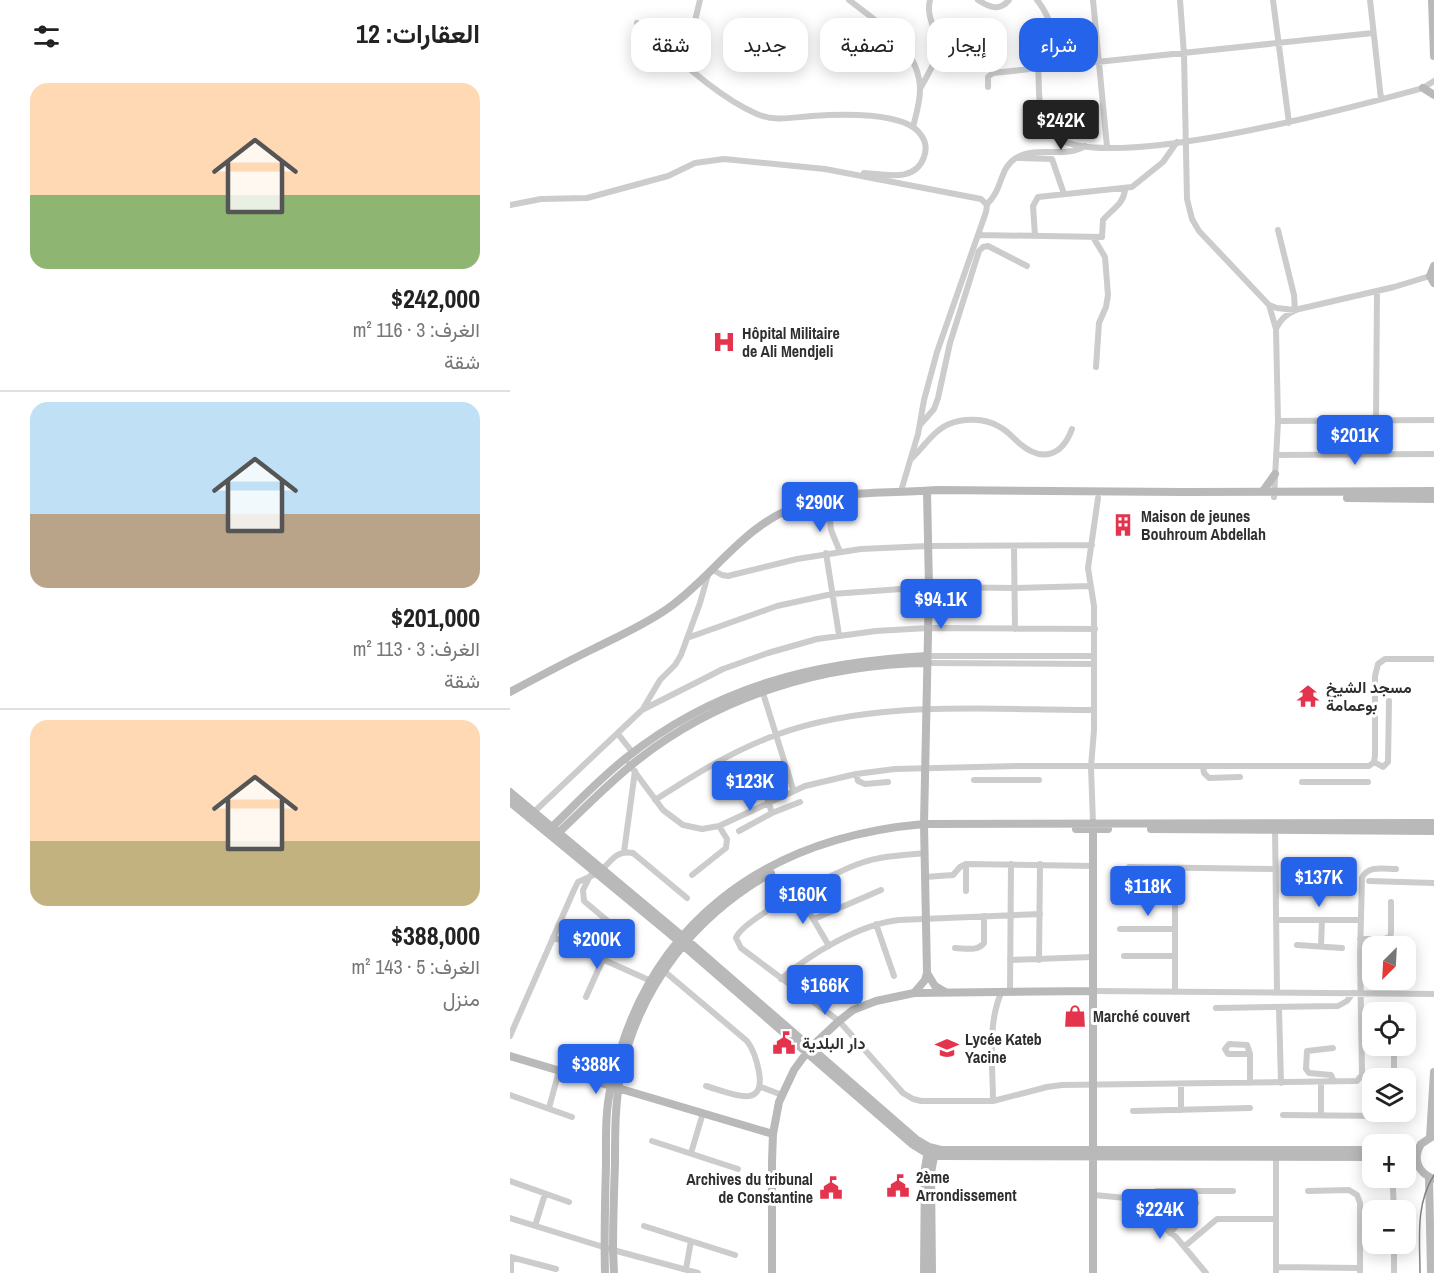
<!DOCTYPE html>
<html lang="ar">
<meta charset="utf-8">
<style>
:root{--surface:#fff;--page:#f2f2f2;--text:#222;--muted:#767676;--line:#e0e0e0;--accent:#2563eb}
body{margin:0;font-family:"Archivo Narrow",Vazirmatn,sans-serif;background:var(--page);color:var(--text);direction:rtl;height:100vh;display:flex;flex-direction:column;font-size:22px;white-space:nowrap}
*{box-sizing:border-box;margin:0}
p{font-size:20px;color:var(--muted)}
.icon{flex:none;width:33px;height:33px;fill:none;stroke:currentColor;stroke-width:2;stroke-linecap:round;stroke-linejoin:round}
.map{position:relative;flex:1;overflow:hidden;direction:ltr}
.sheet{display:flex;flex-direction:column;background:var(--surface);width:510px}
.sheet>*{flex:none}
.top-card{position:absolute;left:18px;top:18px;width:570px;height:54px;direction:rtl;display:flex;gap:12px}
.needle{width:39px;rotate:204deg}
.controls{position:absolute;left:852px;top:936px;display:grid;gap:12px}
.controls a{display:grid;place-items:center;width:54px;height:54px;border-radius:12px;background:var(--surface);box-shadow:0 3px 15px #0003;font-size:30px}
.price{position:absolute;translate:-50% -51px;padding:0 14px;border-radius:6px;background:var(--accent);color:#fff;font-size:20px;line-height:39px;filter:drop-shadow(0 2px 3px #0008)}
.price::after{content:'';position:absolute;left:50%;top:36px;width:18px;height:14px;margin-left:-9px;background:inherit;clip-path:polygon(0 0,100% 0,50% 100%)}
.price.on{background:#222;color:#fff}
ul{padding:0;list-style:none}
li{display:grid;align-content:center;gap:12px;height:318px;padding:0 30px}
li+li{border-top:2px solid var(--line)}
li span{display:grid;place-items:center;height:186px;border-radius:18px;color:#555}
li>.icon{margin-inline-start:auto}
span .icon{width:108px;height:108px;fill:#fffc;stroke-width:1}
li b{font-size:26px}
h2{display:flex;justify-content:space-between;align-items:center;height:72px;padding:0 30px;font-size:26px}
.chip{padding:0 21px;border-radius:18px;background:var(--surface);box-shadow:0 3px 15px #0003;font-size:21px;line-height:54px}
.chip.on{background:var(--accent);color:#fff}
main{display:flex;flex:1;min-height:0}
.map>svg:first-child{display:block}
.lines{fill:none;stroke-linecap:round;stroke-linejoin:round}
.street{stroke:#ccc;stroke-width:6}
.secondary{stroke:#b9b9b9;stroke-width:8}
.tram{stroke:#848484;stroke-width:1.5}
.labels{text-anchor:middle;stroke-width:6;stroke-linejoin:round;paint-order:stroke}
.poi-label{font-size:16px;font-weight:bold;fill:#2f2f2f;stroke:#fff;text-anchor:start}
</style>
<main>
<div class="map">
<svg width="924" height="1273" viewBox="0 0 924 1273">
<rect width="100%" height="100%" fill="#fff"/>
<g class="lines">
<!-- street -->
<path class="street" d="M339,0C368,23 410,48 410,90C410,102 406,115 403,127
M468,0C479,7 489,12 499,0
M527,0C542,18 546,44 554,66
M583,0L597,147
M670,0L674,54L677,199L682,219L689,231L759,305L766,329
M763,0L779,123
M860,0L871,99
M127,23C162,53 205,96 247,114C265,122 284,117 302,116C328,114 396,111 411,135C416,142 417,149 414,157C405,183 375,174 354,173
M167,57L183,29L190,0
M528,69C530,89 526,119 542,134C587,178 851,105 913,88L924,81
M411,87C418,74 429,58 427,42C425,27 416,16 420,0
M478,87V77L483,73L863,33
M509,158L542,159L554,194
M477,204C493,190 489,168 506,158C528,145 555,159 575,146
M0,205L31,199L77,198L158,176L185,163L214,159L315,169L471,199L477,205L476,212L427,352L414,400L408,434L391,491
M469,235L592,237L593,220C602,209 613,205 615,190
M525,236L523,206L528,197L622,187L653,162L667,142
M583,237L595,257L598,295L596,307L589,323L586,367
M759,305L767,308L785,310L784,295L768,230
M768,421L924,420
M866,421L867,291
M410,425L424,409L428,398L440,343L469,251L473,247L478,246L517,266
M766,455L924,454
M401,459C413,448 424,430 439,424C454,418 474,418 488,426C497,430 502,437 509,443C532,463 552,456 562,429
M764,497L768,421L766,329C771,318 778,313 789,309L884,287L920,276
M319,509L321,530L330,552
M504,546L505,629
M316,553L329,635
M203,570L212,575L218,576L287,559L351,549L418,546L582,545
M177,638L267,606L322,594L419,587L505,588L580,586
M417,656H584
M418,663L584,664
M252,690L283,789
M134,707L150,680L165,665L171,655L190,603L198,575
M108,734L123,753
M864,762L873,767L878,762L879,701
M119,764L153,810L173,825L192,829L209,826L295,786L346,774L385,769L509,766H859L864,762L865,755V676L868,664L875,659H924
M693,767L694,773L699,778L730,777
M346,774L348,781L355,784L378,782
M464,780H529
M792,782H858
M145,800C184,775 222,751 266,735C362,699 482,710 584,710
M258,801L262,813L290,802
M24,812L132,710L213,669L258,653L307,639L366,631L418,628L585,629
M583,823L581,767L584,730V606L578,568L588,498
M765,827L767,993
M229,831L262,813
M114,852L125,771
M415,853C394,855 371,856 351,863C329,870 232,919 226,938L231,948L329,1021L393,1093L403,1099L411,1101H483L537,1087L552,1085L847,1081L852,1075L850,956L852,878C858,865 873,869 886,869
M456,864V891
M619,867L765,869
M93,869C102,859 108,850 123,853L177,898
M665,869V992
M182,875L216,848L217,839L209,826
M80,876L73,890L74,901L112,933
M415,877L443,875L450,867L456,864L584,866
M859,881L924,883
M288,893L319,946
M304,919L371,890
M767,920H850
M366,924L384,976
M610,929H665
M43,937L141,981
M850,939H874L880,937L881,933V902
M787,945L832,948
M811,946L812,920
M445,948C454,948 468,952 474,943V916
M614,956H665
M500,960L582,957
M529,960L530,864
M154,971L237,1041C244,1050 247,1061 249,1072C256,1112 218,1092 196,1086
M271,979C300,954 350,924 389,920L530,914
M500,991L501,864
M583,991L924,994
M76,997L93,959
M706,1008L828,1006L837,1001L843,993
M769,1008L771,1083
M851,1017H862
M0,1036L64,890L68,882L86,874
M719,1044L737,1045L740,1054H718L715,1049Z
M884,1046V1078
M823,1048L797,1051L796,1069L799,1073L821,1075L824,1082
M68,1076L77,1060L84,1059
M811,1082V1115
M740,1083V1054
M671,1084V1110
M251,1087L272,1095
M0,1095L62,1117
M483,1101C483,1066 477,1026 491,993
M39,1108L49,1071
M623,1111L740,1108
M773,1115L872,1116L882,1112
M142,1141L228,1169
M181,1153L193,1113
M0,1181L59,1202
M883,1189L884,1210
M798,1191L839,1190L847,1195L850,1203V1273
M584,1195L616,1198L648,1191H723
M616,1198L666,1237L696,1273
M0,1218L103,1250L188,1273
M25,1226L35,1194
M134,1226L225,1255
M660,1233L686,1203
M884,1244V1273
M675,1246L707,1219H766
M0,1257L46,1269
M766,1267L850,1268
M176,1269L181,1241
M1,1273V1257
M766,1273V1154"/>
<!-- secondary -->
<path class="secondary" d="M922,0L924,56
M913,88L924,95
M924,266L920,276L924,283
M753,491L765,474
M837,498L924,499
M0,692C28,677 56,662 85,648C109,636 134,625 157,609C202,578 234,524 288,506C336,489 378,494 427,490L673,492L924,491
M0,792L177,940L407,1140L419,1147L431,1150H862
M0,802L160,934L402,1144L415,1152L432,1156L862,1157
M583,823V1273
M40,829C65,805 89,779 116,758C206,686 305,662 417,656
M566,829H598
M641,829L924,831
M45,836C73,810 99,782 129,759C211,695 315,664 418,663
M417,973L425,986L435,992
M404,993L415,980L417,973L414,824L419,587L417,492
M0,1056L263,1134
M923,1136L911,1144C902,1159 908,1173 924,1179
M920,1137L924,1072
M896,1150L908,1149
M919,1177L921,1273
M95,1273C94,1237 95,1200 96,1164C96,1138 95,1111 101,1086C135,924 254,838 414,824L924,823
M104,1273L103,1250C103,1221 104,1192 105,1163C105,1133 105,1102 111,1072C130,985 185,916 261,873
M262,1273V1161L263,1134L269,1102L284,1070L300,1048L329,1021L343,1010L366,1001L404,993L583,991
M414,1273L415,1168L418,1151
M422,1273L421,1173L425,1151"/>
<!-- tram -->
<path class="tram" d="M910,1273C910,1239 905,1205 924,1175"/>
</g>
<!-- icons -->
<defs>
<g id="hospital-bare" transform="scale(1.8)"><path d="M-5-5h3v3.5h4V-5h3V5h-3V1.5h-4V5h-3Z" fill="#e4334d" stroke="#fff" stroke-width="2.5" paint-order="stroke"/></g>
<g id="building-bare" transform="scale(1.8)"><path d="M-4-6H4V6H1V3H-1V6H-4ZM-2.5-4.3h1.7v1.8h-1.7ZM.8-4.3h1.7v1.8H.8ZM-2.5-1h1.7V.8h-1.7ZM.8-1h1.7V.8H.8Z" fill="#e4334d" stroke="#fff" stroke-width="2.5" paint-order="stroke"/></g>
<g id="temple-bare" transform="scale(1.8)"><path d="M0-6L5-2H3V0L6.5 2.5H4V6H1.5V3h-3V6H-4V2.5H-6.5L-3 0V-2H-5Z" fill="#e4334d" stroke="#fff" stroke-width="2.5" paint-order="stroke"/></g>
<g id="shop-bare" transform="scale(1.8)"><path d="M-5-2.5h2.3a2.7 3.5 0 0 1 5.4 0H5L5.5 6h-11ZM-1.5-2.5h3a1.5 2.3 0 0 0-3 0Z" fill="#e4334d" stroke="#fff" stroke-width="2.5" paint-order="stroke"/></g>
<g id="civic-bare" transform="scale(1.8)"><path d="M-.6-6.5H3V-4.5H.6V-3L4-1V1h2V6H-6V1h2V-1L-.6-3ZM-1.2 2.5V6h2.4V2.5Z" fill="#e4334d" stroke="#fff" stroke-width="2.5" paint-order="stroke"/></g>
<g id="school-bare" transform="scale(1.8)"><path d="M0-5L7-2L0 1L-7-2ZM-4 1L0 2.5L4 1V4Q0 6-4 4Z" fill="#e4334d" stroke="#fff" stroke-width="2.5" paint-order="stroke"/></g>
</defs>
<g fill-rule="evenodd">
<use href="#hospital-bare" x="214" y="342"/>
<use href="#building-bare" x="613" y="525"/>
<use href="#temple-bare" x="798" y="696"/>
<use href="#shop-bare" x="565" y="1016"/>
<use href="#civic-bare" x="274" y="1043"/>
<use href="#school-bare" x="437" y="1048"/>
<use href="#civic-bare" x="388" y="1186"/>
<use href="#civic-bare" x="321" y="1188"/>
</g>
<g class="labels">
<!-- poi labels -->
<g class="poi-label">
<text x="232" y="339">Hôpital Militaire<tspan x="232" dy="18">de Ali Mendjeli</tspan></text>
<text x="631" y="522">Maison de jeunes<tspan x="631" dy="18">Bouhroum Abdellah</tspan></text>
<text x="816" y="693">مسجد الشيخ<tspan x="816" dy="18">بوعمامة</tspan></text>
<text x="583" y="1022">Marché couvert</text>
<text x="455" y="1045">Lycée Kateb<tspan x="455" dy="18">Yacine</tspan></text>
<text x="292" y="1049">دار البلدية</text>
<text x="406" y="1183">2ème<tspan x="406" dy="18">Arrondissement</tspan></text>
<text x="303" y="1185" text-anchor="end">Archives du tribunal<tspan x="303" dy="18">de Constantine</tspan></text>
</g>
</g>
</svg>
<div class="controls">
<a><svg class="needle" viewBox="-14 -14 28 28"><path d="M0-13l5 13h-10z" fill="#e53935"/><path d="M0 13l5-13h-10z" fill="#767676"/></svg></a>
<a><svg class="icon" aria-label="locate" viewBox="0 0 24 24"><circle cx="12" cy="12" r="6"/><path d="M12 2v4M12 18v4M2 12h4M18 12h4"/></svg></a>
<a><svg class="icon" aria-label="layers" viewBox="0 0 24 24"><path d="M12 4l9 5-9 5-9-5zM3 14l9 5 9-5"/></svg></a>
<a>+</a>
<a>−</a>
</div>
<b class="price on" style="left:551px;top:151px">$242K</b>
<b class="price" style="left:845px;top:466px">$201K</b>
<b class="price" style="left:310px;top:533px">$290K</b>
<b class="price" style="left:431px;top:630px">$94.1K</b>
<b class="price" style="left:240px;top:812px">$123K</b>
<b class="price" style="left:809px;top:908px">$137K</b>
<b class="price" style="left:638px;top:917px">$118K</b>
<b class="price" style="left:293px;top:925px">$160K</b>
<b class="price" style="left:87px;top:970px">$200K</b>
<b class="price" style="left:315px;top:1016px">$166K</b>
<b class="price" style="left:86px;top:1095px">$388K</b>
<b class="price" style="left:650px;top:1240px">$224K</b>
<div class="top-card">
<a class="chip on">شراء</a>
<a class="chip">إيجار</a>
<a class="chip">تصفية</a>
<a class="chip">جديد</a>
<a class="chip">شقة</a>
</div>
</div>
<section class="sheet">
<h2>العقارات: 12<svg class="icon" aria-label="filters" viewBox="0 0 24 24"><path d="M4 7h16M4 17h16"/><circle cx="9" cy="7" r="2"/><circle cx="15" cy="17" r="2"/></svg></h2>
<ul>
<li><span style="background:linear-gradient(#ffd9b3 60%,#8fb573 0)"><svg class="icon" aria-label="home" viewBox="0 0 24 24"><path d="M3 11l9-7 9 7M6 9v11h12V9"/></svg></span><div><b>$242,000</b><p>الغرف: 3 · 116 m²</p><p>شقة</p></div></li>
<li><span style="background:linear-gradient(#bfe0f5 60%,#b9a48a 0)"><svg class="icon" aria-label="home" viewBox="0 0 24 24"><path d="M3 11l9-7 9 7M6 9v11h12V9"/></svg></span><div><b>$201,000</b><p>الغرف: 3 · 113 m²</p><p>شقة</p></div></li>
<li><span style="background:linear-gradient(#ffd9b3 65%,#c2b280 0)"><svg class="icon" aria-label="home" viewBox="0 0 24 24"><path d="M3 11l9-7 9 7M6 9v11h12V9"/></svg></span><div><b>$388,000</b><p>الغرف: 5 · 143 m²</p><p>منزل</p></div></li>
</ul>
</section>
</main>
